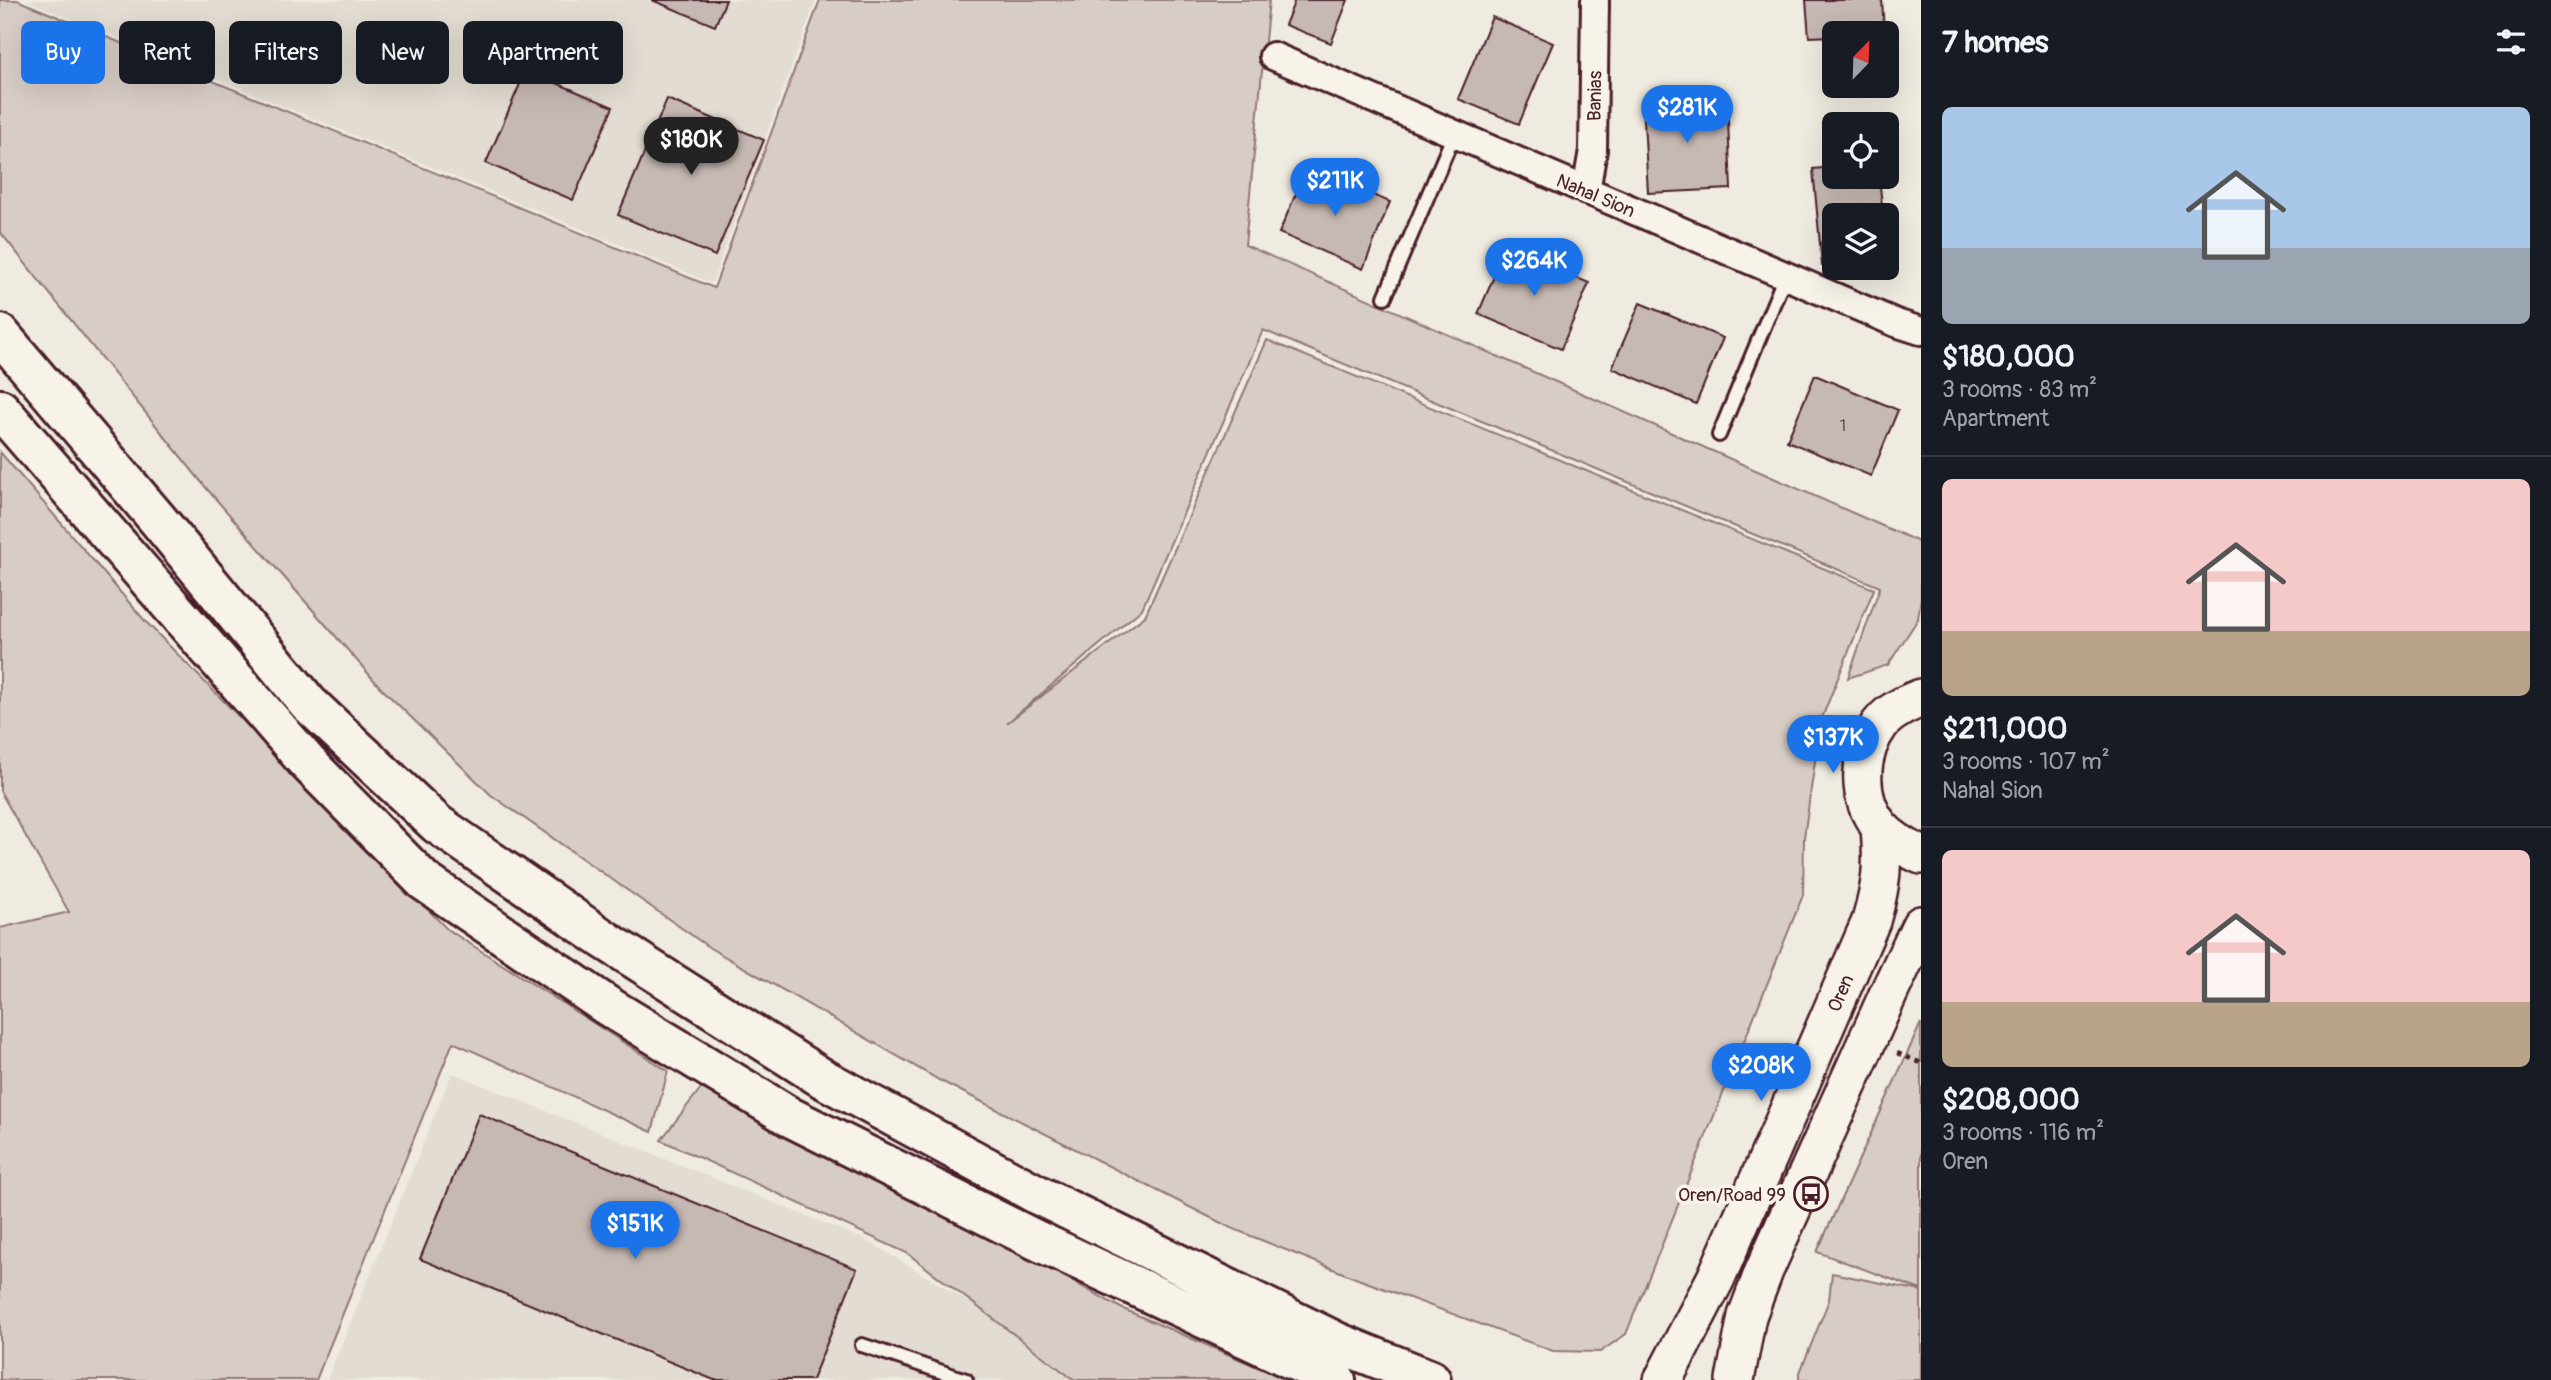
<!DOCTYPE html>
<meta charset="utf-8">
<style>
:root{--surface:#171b24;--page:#242831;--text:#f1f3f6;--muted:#9ea1a6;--line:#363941;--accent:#1a73e8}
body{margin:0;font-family:Pangolin,sans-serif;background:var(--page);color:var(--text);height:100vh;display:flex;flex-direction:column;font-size:26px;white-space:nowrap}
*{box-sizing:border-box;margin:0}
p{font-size:23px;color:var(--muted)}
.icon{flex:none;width:38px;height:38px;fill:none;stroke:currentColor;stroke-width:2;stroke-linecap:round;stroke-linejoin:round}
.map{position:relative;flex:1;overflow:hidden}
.side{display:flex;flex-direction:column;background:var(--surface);width:630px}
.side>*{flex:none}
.guide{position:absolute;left:21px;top:21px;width:665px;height:63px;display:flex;gap:14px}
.needle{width:46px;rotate:23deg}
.buttons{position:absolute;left:1822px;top:21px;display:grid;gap:14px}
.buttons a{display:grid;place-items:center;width:77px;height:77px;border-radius:10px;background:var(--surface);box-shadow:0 7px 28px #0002;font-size:35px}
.price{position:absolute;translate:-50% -60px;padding:0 16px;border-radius:24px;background:var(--accent);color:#fff;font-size:23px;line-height:46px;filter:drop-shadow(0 2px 4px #0008)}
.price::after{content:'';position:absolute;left:50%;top:42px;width:21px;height:16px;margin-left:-10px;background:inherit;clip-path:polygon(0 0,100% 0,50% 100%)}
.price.active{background:#222;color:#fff}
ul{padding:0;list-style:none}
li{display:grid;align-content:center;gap:14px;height:371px;padding:0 21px}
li+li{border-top:2px solid var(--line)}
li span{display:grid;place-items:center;height:217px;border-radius:10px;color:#555}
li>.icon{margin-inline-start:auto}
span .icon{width:126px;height:126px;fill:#fffc;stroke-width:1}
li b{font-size:30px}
h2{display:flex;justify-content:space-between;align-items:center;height:84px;padding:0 21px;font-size:30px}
.chip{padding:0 24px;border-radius:10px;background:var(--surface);box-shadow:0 7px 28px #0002;font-size:24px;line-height:63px}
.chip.active{background:var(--accent);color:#fff}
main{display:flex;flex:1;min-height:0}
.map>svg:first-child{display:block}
.built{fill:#e3dcd2}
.green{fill:#d8cdc6;stroke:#917678;stroke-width:2}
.building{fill:#c6b8b3;stroke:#4a1f2b;stroke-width:2}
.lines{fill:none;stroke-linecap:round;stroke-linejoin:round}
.lane-casing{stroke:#4a1f2b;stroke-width:18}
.street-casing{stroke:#4a1f2b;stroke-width:32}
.secondary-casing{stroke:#4a1f2b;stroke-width:42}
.highway-casing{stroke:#4a1f2b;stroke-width:44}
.path{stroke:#4a1f2b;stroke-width:4.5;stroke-dasharray:5 5;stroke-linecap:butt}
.lane{stroke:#f7f3e8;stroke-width:12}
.street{stroke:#f7f3e8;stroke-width:26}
.secondary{stroke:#f7f3e8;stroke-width:37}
.highway{stroke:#f7f3e8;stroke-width:38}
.labels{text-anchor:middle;stroke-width:7;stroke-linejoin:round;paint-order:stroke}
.number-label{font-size:16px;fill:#69454d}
.street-label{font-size:19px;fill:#4a1f2b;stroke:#f7f3e8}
.poi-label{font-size:19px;fill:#4a1f2b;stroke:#f7f3e8;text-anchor:end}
</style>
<main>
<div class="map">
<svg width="1921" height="1380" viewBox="0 0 1921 1380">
<rect width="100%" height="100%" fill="#f0ebe0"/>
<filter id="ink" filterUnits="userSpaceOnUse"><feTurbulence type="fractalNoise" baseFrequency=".0143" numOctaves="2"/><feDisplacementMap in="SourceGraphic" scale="14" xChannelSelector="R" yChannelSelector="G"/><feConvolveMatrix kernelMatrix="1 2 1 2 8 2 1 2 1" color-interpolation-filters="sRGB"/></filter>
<g filter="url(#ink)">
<!-- built -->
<path class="built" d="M26,0H816L712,283Z
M452,1073L866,1240L1059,1356L1114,1380H327Z"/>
<!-- green -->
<path class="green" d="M0,0H17L714,288L820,0H1269L1245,245L1921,543V598L1918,619L1888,665L1848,678L1880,587L1263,330L1142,609L1007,723L1145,616L1267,340L1874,589L1821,720L1804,837L1803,895L1626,1334L1600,1352L1553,1351L1358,1279L1229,1227L939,1080L710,948L491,795L380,687L207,489L0,232Z
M0,452L145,621L447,929L668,1071L652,1132L453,1042L316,1380H0V928L69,912L0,791Z
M1921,1023V1290L1817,1252Z
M701,1088L960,1219L1121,1308L1287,1380H1076L1070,1377L907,1253L661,1140Z
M1832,1273L1921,1291V1380H1799V1375L1829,1300Z"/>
<!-- building -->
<path class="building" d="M652,0H726L715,26Z
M1295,0H1348L1331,43L1285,25Z
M1806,0H1882L1884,32L1834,33V36L1809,37Z
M1492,17L1553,43L1519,124L1458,99Z
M526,70L613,107L573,200L486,163Z
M1727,98L1731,189L1648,193L1643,102Z
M667,99L764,140L715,256L618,215Z
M1834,167V177H1879L1883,215H1834V265L1822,266L1813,169Z
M1307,168L1390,202L1363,269L1279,233Z
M1506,248L1589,283L1561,349L1478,314Z
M1640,303L1723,338L1696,404L1612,368Z
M1815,375L1898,410L1871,476L1787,441Z
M479,1114L857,1269L812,1380H714L420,1259Z"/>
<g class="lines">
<!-- lane casing -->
<g class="lane-casing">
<path id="lane" d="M1385,297L1454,134
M1719,435L1785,276
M862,1345L966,1380"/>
</g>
<!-- street casing -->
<g class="street-casing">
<path id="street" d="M1273,56L1896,323L1921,331
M1586,191L1593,150L1595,0"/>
</g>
<!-- secondary casing -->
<g class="secondary-casing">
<path id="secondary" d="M1921,698C1906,704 1890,711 1880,724C1858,754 1856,798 1880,827C1891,840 1906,848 1921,855
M1663,1380L1716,1278L1871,921C1882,883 1883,866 1880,827
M1735,1380L1747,1316L1764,1271L1891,988L1921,925"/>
</g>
<!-- highway casing -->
<g class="highway-casing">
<path id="highway" d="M0,334L159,521L308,703L437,824L605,940L822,1078L1040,1196L1339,1343L1431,1380
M0,409L307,762L424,881L606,1005L790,1117L1036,1240L1336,1380"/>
</g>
<!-- path -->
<path class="path" d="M1897,1053L1921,1063"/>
<!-- lane -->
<use href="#lane" class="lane"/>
<!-- street -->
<use href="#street" class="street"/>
<!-- secondary -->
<use href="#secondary" class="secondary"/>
<!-- highway -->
<use href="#highway" class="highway"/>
</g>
</g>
<!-- icons -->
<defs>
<g id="bus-ring" transform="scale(1.75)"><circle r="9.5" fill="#f7f3e8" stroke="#4a1f2b" stroke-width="1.5"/><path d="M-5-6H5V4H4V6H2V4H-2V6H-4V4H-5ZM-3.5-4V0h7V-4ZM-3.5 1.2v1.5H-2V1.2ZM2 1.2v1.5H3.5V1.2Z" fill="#4a1f2b"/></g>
</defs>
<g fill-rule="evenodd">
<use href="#bus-ring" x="1811" y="1194"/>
</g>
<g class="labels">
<!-- number labels -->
<g class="number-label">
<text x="1843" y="431">1</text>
</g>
<!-- street labels -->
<g class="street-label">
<text transform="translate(1594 96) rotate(-89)" y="7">Banias</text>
<text transform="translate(1596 195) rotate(23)" y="7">Nahal Sion</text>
<text transform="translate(1840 993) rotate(-67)" y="7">Oren</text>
</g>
<!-- poi labels -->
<g class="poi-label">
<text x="1786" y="1201">Oren/Road 99</text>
</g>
</g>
</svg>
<div class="buttons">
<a><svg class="needle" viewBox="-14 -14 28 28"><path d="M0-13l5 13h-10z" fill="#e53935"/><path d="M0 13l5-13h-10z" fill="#9ea1a6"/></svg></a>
<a><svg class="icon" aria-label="locate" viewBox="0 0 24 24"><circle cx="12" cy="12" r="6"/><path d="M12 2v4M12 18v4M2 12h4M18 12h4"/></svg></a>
<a><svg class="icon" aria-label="layers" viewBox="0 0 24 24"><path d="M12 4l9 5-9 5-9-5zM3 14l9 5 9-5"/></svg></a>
</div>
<b class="price" style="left:1687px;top:145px">$281K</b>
<b class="price active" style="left:691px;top:177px">$180K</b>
<b class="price" style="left:1335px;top:218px">$211K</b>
<b class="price" style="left:1534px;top:298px">$264K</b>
<b class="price" style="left:1833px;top:775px">$137K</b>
<b class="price" style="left:1761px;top:1103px">$208K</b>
<b class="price" style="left:635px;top:1261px">$151K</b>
<div class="guide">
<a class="chip active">Buy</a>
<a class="chip">Rent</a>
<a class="chip">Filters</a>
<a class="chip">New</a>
<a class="chip">Apartment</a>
</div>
</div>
<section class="side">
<h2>7 homes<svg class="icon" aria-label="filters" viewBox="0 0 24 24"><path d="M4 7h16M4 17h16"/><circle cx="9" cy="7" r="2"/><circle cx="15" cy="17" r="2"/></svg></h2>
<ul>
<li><span style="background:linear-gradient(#a9c7e8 65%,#9aa5b1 0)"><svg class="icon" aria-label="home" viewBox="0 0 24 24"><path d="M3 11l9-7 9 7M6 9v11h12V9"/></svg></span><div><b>$180,000</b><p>3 rooms · 83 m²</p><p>Apartment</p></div></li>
<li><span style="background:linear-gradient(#f6c9c9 70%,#b9a48a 0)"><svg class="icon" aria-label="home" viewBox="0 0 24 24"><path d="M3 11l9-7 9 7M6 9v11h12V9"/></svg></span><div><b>$211,000</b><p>3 rooms · 107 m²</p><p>Nahal Sion</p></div></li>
<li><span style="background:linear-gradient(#f6c9c9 70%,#b9a48a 0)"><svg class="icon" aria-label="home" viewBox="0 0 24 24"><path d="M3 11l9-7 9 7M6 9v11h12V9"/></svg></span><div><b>$208,000</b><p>3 rooms · 116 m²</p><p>Oren</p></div></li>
</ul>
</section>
</main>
